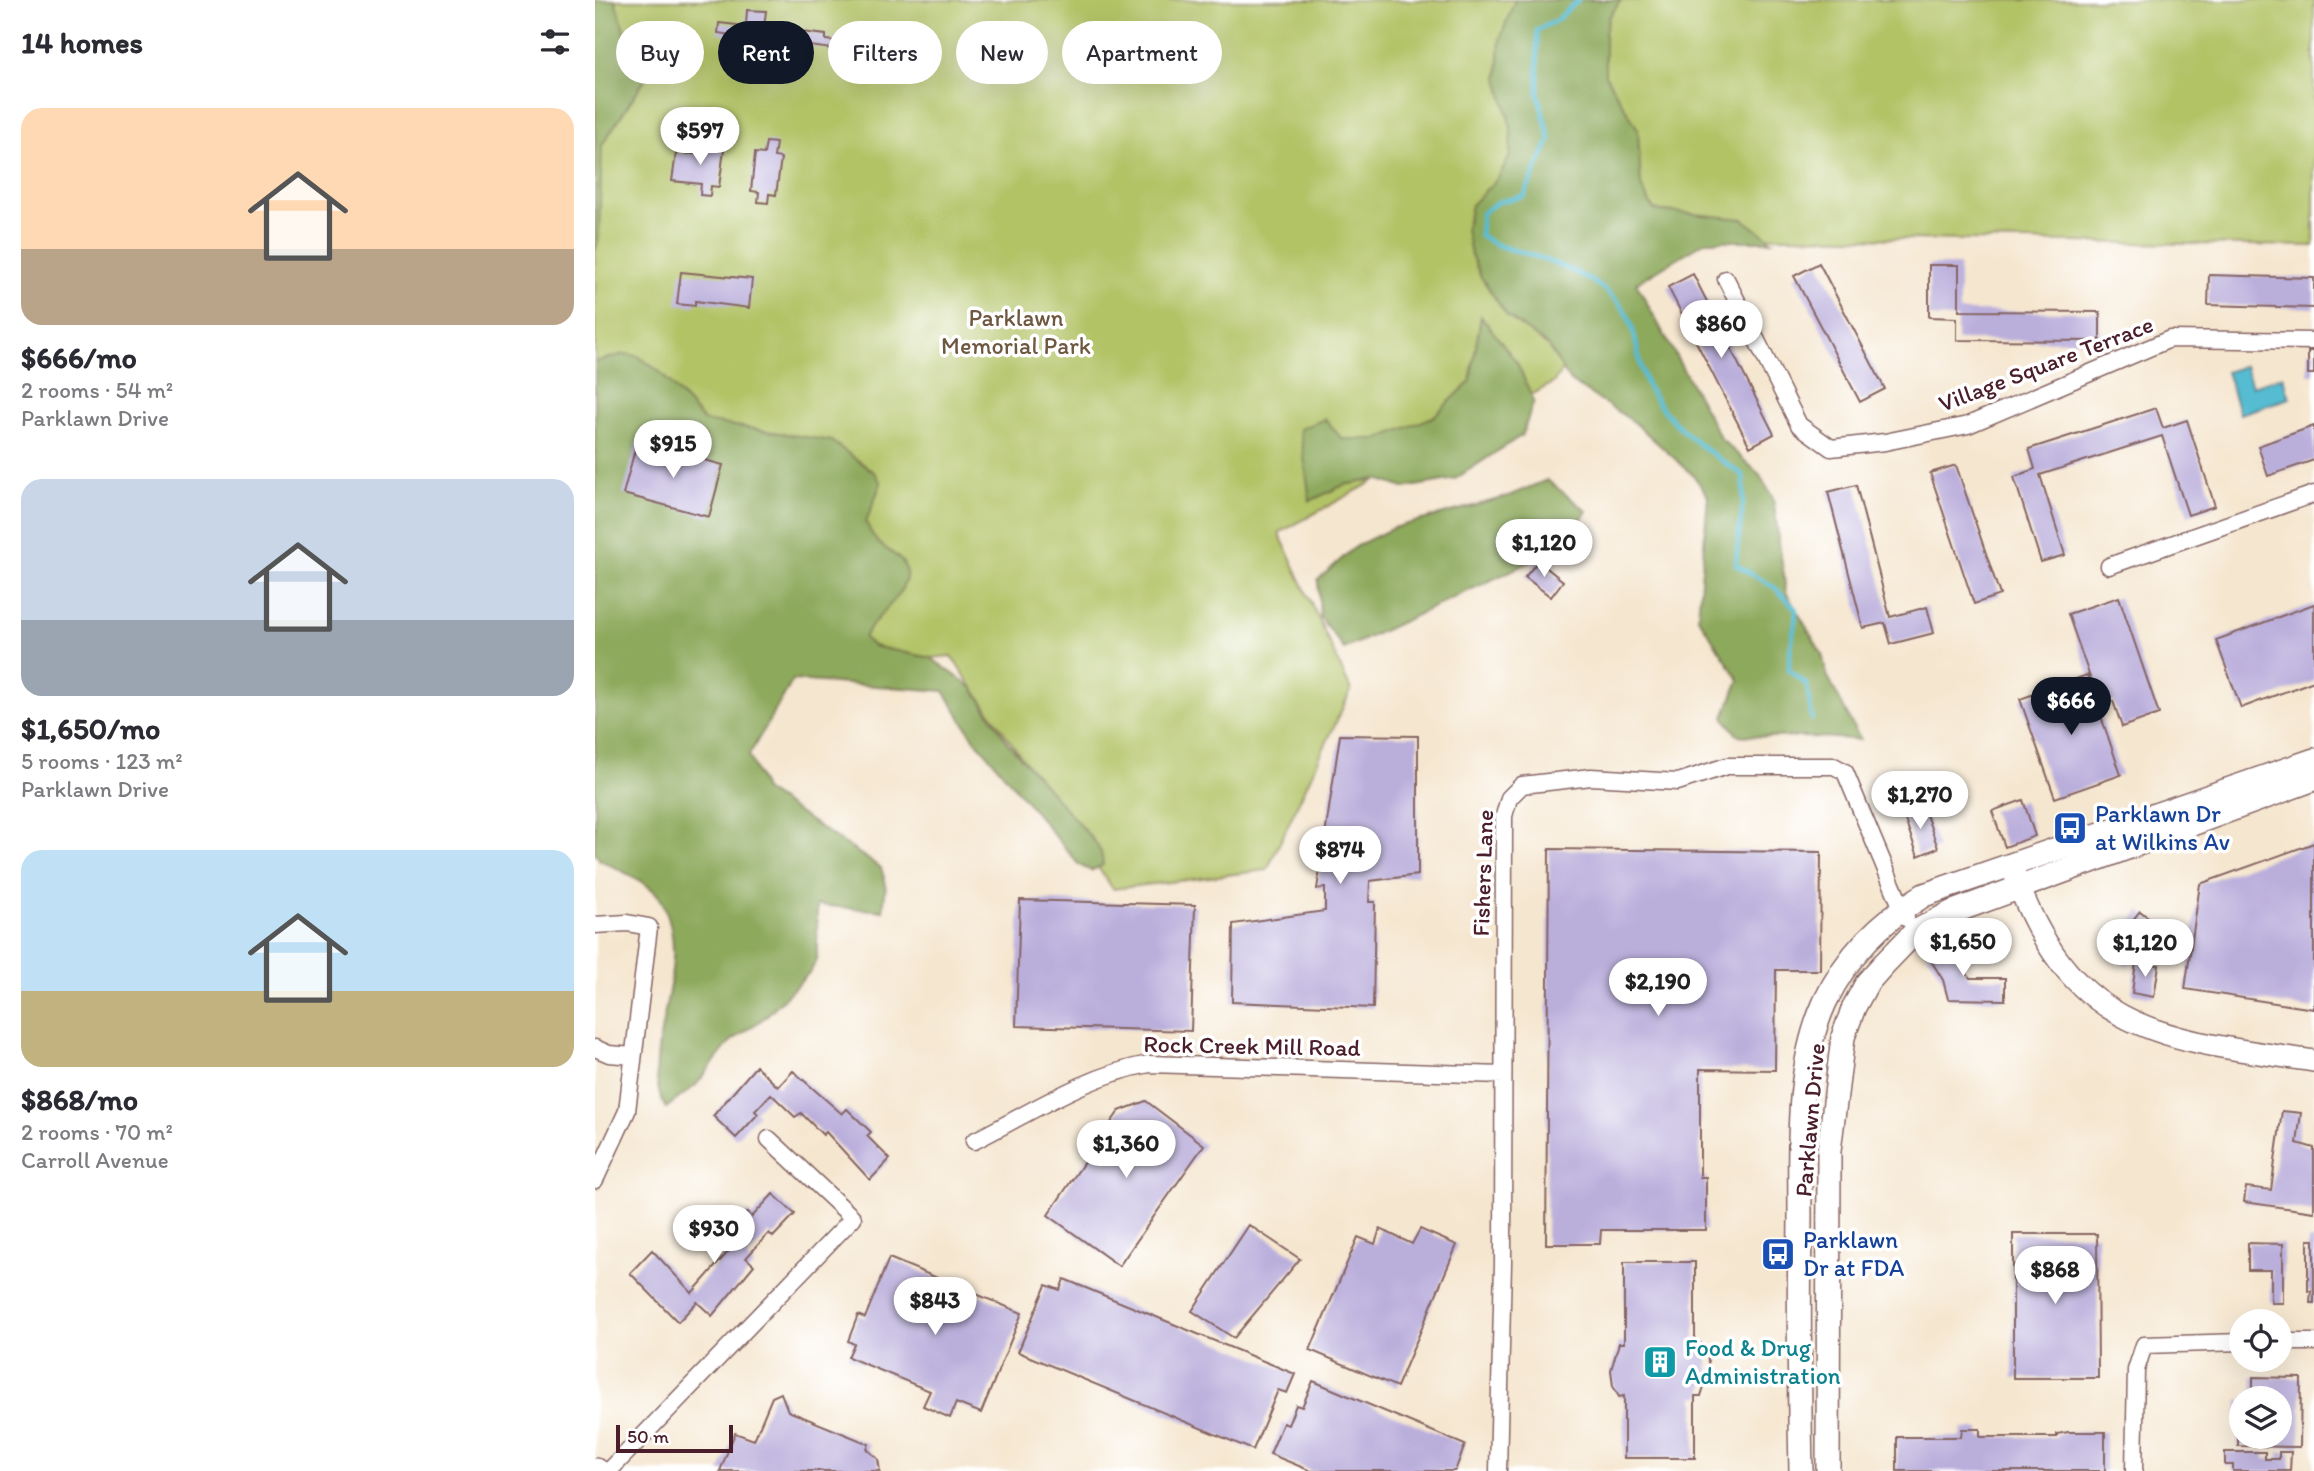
<!DOCTYPE html>
<meta charset="utf-8">
<style>
:root{--surface:#fff;--page:#f2f2f3;--text:#2b2b33;--muted:#7c7c81;--accent:#111827}
body{margin:0;font-family:Itim,sans-serif;background:var(--page);color:var(--text);height:100vh;display:flex;flex-direction:column;font-size:26px;white-space:nowrap}
*{box-sizing:border-box;margin:0}
p{font-size:23px;color:var(--muted)}
.icon{flex:none;width:38px;height:38px;fill:none;stroke:currentColor;stroke-width:2;stroke-linecap:round;stroke-linejoin:round}
.map{position:relative;flex:1;overflow:hidden}
.panel{display:flex;flex-direction:column;background:var(--surface);width:595px}
.panel>*{flex:none}
.top-card{position:absolute;left:21px;top:21px;width:665px;height:63px;display:flex;gap:14px}
.controls{position:absolute;left:1634px;top:1309px;display:grid;gap:14px}
.controls a{display:grid;place-items:center;width:63px;height:63px;border-radius:50%;background:var(--surface);box-shadow:0 7px 28px #0002;font-size:35px}
.scale{position:absolute;left:21px;bottom:18px;width:117px;box-sizing:border-box;padding-left:7px;border:4px solid #4a1f2b;border-top:0;font-size:19px;line-height:24px;white-space:nowrap;color:#4a1f2b;-webkit-text-stroke:5px #fff;paint-order:stroke}
.price{position:absolute;translate:-50% -60px;padding:0 16px;border-radius:24px;background:#fff;color:#222;font-size:23px;line-height:46px;filter:drop-shadow(0 2px 4px #0008)}
.price::after{content:'';position:absolute;left:50%;top:42px;width:21px;height:16px;margin-left:-10px;background:inherit;clip-path:polygon(0 0,100% 0,50% 100%)}
.price.selected{background:var(--accent);color:#fff}
ul{padding:0;list-style:none}
li{display:grid;align-content:center;gap:14px;height:371px;padding:0 21px}
li span{display:grid;place-items:center;height:217px;border-radius:21px;color:#555}
li>.icon{margin-inline-start:auto}
span .icon{width:126px;height:126px;fill:#fffc;stroke-width:1}
li b{font-size:30px}
h2{display:flex;justify-content:space-between;align-items:center;height:84px;padding:0 21px;font-size:30px}
.pill{padding:0 24px;border-radius:32px;background:var(--surface);box-shadow:0 7px 28px #0002;font-size:24px;line-height:63px}
.pill.selected{background:var(--accent);color:#fff}
main{display:flex;flex:1;min-height:0}
.map>svg:first-child{display:block}
.green{fill:#b2c366;stroke:#7e7148;stroke-width:2}
.forest{fill:#8da95b;stroke:#6c6443;stroke-width:2}
.water{fill:#54bcd1;stroke:#4f6e7e;stroke-width:2}
.lines{fill:none;stroke-linecap:round;stroke-linejoin:round}
.stream{stroke:#54bcd1;stroke-width:4.5}
.building{fill:#baaedb}
.minor-casing{stroke:#866564;stroke-width:19}
.tertiary-casing{stroke:#866564;stroke-width:24}
.secondary-casing{stroke:#866564;stroke-width:26}
.minor{stroke:#fff;stroke-width:16}
.tertiary{stroke:#fff;stroke-width:21}
.secondary{stroke:#fff;stroke-width:23}
.labels{text-anchor:middle;stroke-width:7;stroke-linejoin:round;paint-order:stroke}
.park-label{font-size:24px;fill:#6e5840;stroke:#fff}
.street-label{font-size:24px;fill:#4a1f2b;stroke:#fff}
.transit-label{font-size:24px;fill:#164399;stroke:#fff;text-anchor:start}
.culture-label{font-size:24px;fill:#0d838f;stroke:#fff;text-anchor:start}
</style>
<main>
<section class="panel">
<h2>14 homes<svg class="icon" aria-label="filters" viewBox="0 0 24 24"><path d="M4 7h16M4 17h16"/><circle cx="9" cy="7" r="2"/><circle cx="15" cy="17" r="2"/></svg></h2>
<ul>
<li><span style="background:linear-gradient(#ffd9b3 65%,#b9a48a 0)"><svg class="icon" aria-label="home" viewBox="0 0 24 24"><path d="M3 11l9-7 9 7M6 9v11h12V9"/></svg></span><div><b>$666/mo</b><p>2 rooms · 54 m²</p><p>Parklawn Drive</p></div></li>
<li><span style="background:linear-gradient(#c9d6e8 65%,#9aa5b1 0)"><svg class="icon" aria-label="home" viewBox="0 0 24 24"><path d="M3 11l9-7 9 7M6 9v11h12V9"/></svg></span><div><b>$1,650/mo</b><p>5 rooms · 123 m²</p><p>Parklawn Drive</p></div></li>
<li><span style="background:linear-gradient(#bfe0f5 65%,#c2b280 0)"><svg class="icon" aria-label="home" viewBox="0 0 24 24"><path d="M3 11l9-7 9 7M6 9v11h12V9"/></svg></span><div><b>$868/mo</b><p>2 rooms · 70 m²</p><p>Carroll Avenue</p></div></li>
</ul>
</section>
<div class="map">
<svg width="1719" height="1471" viewBox="0 0 1719 1471">
<rect width="100%" height="100%" fill="#fff"/>
<filter id="ink" filterUnits="userSpaceOnUse"><feTurbulence type="fractalNoise" baseFrequency=".0143" numOctaves="2"/><feDisplacementMap in="SourceGraphic" scale="14" xChannelSelector="R" yChannelSelector="G"/><feConvolveMatrix kernelMatrix="1 2 1 2 8 2 1 2 1" color-interpolation-filters="sRGB"/></filter>
<filter id="wash" filterUnits="userSpaceOnUse"><feTurbulence type="fractalNoise" baseFrequency=".00686" numOctaves="4" result="noise"/><feDisplacementMap in="SourceGraphic" scale="28" xChannelSelector="R" yChannelSelector="G"/><feGaussianBlur stdDeviation="1.57" result="paint"/><feColorMatrix in="noise" values="0 0 0 0 0 0 0 0 0 0 0 0 0 0 0 0 0 1.4 0 .05"/><feComposite in="paint" operator="in"/></filter>
<g filter="url(#wash)">
<rect width="100%" height="100%" fill="#f5e6cf"/>
<!-- green -->
<path class="green" d="M0,0H1719V246L1068,235L958,383L684,533L756,690L672,870L518,889L356,656L212,670L0,555Z"/>
<!-- forest -->
<path class="forest" d="M0,0H20L32,39L51,57L56,70L7,145L4,238L0,252Z
M920,0H1026L1014,17L1010,33V75L1043,129L1046,186L1059,210L1148,219L1177,241H1111L1041,283L1126,439L1164,474L1178,498L1191,592L1227,654L1232,675L1265,740C1224,735 1184,739 1142,735L1129,717L1144,680L1103,617L1113,496L1099,476L1039,422L975,381L953,346L912,316L886,277L876,255L871,229L876,205L903,178L915,156L916,128L903,78L905,39Z
M886,316L922,363L939,401L927,435L860,479L809,488L782,479L749,485L715,501L705,429L730,419L747,439H783L838,417L875,382Z
M29,354L43,356L65,372L109,421L236,441L279,472L286,483L271,522C274,528 277,536 282,541C289,549 302,554 308,563C324,589 276,617 269,638L278,646L336,658L378,688L413,743L500,842L506,852L508,865L496,871L484,865L378,737L349,691L198,680L154,755L169,790L286,868L291,884L288,911L222,905V959L216,971L169,1018L135,1042L101,1085L71,1108C41,1060 94,981 73,917C71,909 68,900 61,893C47,879 23,870 5,860L0,853V362Z
M952,480L992,511L969,546L749,649L725,617L723,580L761,546L798,528L911,497Z"/>
<!-- water -->
<path class="water" d="M1650,366L1657,386L1688,376L1695,398L1645,414L1631,372Z"/>
<g class="lines">
<!-- stream -->
<path class="stream" d="M983,0L962,20L942,30L943,94L955,140L929,196L903,202L887,213L885,235C899,246 912,248 929,253C961,263 1006,279 1027,307C1043,326 1041,361 1051,383C1069,422 1113,452 1148,475C1151,504 1142,535 1141,565L1179,587L1201,609C1201,630 1193,648 1194,670L1212,685L1217,719"/>
</g>
<g id="blocks">
<!-- building -->
<path class="building" d="M152,10L171,11L169,27L151,25Z
M124,23L150,26L149,37L123,33Z
M169,27L196,30L195,35L206,37V32L231,35V40L240,41L241,37L268,40L267,44L276,45V40L302,43L300,57L167,40Z
M113,135L122,136L121,149L129,150L124,187L116,186L115,196L105,195L106,184L77,181L81,153L99,154L100,146L111,147Z
M171,142L181,143L179,157L186,158L181,195L174,194L173,203L163,202L164,192L156,191L160,153L169,154Z
M1224,263L1290,389L1265,402L1199,276Z
M1334,265H1364V311L1505,312V341L1362,340V318L1334,317Z
M86,272L157,279L154,308L100,301V306L82,304Z
M1098,274L1179,434L1155,447L1073,287Z
M1614,275L1719,278V308L1613,305Z
M1713,351H1719V374H1713Z
M1561,408L1568,428L1592,420L1620,506L1593,515L1567,436L1445,475L1470,555L1446,562L1419,477L1440,469L1434,449Z
M1719,426V460L1673,476L1663,446Z
M42,442L128,465L114,517L28,494Z
M1361,465L1405,595L1379,604L1335,473Z
M1261,485L1295,617L1332,607L1339,633L1296,644L1290,623L1268,628L1233,492Z
M943,561L968,581L956,597L930,577Z
M1524,597L1564,714L1527,727L1518,701L1505,706L1473,614Z
M1719,604V681L1646,708L1621,640Z
M1492,675L1526,775L1460,798L1425,699Z
M745,735L823,736V875L775,881L774,902H780L778,1008L637,1002L638,924L730,911V888L722,889Z
M1428,800L1440,836L1410,847L1397,811Z
M1328,806L1343,848L1323,856L1308,814Z
M1719,843V1009L1590,989L1605,884Z
M954,849L1226,852L1225,970H1181L1180,1070L1105,1069V1177H1111V1230H1006L1005,1244H951Z
M425,900L600,905L596,1031L421,1026Z
M1545,911L1564,926L1532,965L1514,950Z
M1349,940L1375,978H1410V1000L1353,999L1348,980L1330,951Z
M1541,962L1564,965L1559,997L1537,993Z
M161,1066L183,1087L198,1071L247,1114L252,1109L276,1132L272,1136L295,1159L275,1180L231,1132L228,1135L206,1113L200,1117L176,1094L160,1111L163,1114L141,1138L118,1116Z
M551,1101L609,1145L524,1266L453,1215L524,1111Z
M1687,1111L1706,1113L1702,1143L1719,1148V1212L1649,1202L1651,1187L1676,1190Z
M178,1194L200,1214L178,1237L174,1233L151,1258L159,1265L117,1316L102,1302L83,1322L35,1273L57,1250L97,1293L139,1245L130,1237L153,1212L157,1217Z
M654,1225L705,1259L639,1338L597,1311Z
M785,1229L817,1244L825,1229L862,1245L802,1387L715,1350L763,1237L780,1244Z
M1418,1234H1502L1503,1378H1418Z
M1713,1240H1719V1303H1715L1716,1291H1713Z
M1653,1243L1688,1244V1303H1676V1270H1653Z
M294,1258L427,1313L386,1413L361,1403L355,1418L328,1406L335,1391L253,1357L259,1344L253,1341L263,1315L270,1318Z
M1029,1262H1100V1343H1106L1112,1353L1114,1370L1106,1396H1100V1458H1029V1396L1024,1397L1018,1386L1016,1370L1024,1343H1029Z
M469,1279L700,1374L692,1393L683,1390L658,1450L423,1352L451,1285L465,1290Z
M1658,1377L1706,1378L1705,1447L1643,1446V1400H1647V1437H1685V1398H1658Z
M718,1381L870,1445L860,1471H716L675,1454L688,1423L693,1425L701,1405L707,1407Z
M186,1393L193,1411L274,1444L272,1449L283,1459L285,1471H125L140,1433L159,1440L177,1397Z
M1367,1429H1385V1437H1462V1434L1473,1432H1510V1471H1302V1437H1366Z
M1630,1452H1670V1459H1684V1452H1696L1695,1471H1638V1465H1630Z"/>
</g>
</g>
<g filter="url(#ink)">
<use href="#blocks" fill-opacity="0" stroke="#866564" stroke-width="2"/>
<g class="lines">
<!-- minor casing -->
<g class="minor-casing">
<path id="minor" d="M1131,279L1204,425L1236,448L1290,442L1373,425L1575,339L1719,341
M1514,566L1719,494
M0,925L32,923L54,927L32,1111L0,1180
M0,1048L14,1054L38,1056
M379,1141C435,1113 492,1075 554,1064L908,1075
M1685,1342H1719
M14,1471L258,1218L174,1139
M903,1471L908,1263L909,816L914,798L927,785L996,777L1083,782L1132,766H1239L1250,772L1311,918
M1539,1471L1541,1370L1549,1345L1647,1342"/>
</g>
<!-- tertiary casing -->
<g class="tertiary-casing">
<path id="tertiary" d="M1419,873C1477,1034 1567,1039 1719,1061"/>
</g>
<!-- secondary casing -->
<g class="secondary-casing">
<path id="secondary" d="M0,1470L3,1471
M1206,1471C1204,1386 1204,1301 1205,1217C1205,1146 1200,1068 1230,1002C1252,955 1285,922 1329,895L1719,760
M1233,1471L1234,1151L1248,1037L1259,1007L1272,983L1288,965L1320,932L1358,912L1719,779"/>
</g>
<!-- minor -->
<use href="#minor" class="minor"/>
<!-- tertiary -->
<use href="#tertiary" class="tertiary"/>
<!-- secondary -->
<use href="#secondary" class="secondary"/>
</g>
</g>
<!-- icons -->
<defs>
<g id="bus-square" transform="scale(1.75)"><rect x="-9" y="-9" width="18" height="18" rx="4" fill="#1a4fb4" stroke="#fff"/><path d="M-5-6H5V4H4V6H2V4H-2V6H-4V4H-5ZM-3.5-4V0h7V-4ZM-3.5 1.2v1.5H-2V1.2ZM2 1.2v1.5H3.5V1.2Z" fill="#fff"/></g>
<g id="building-square" transform="scale(1.75)"><rect x="-9" y="-9" width="18" height="18" rx="4" fill="#0f9aa8" stroke="#fff"/><path d="M-4-6H4V6H1V3H-1V6H-4ZM-2.5-4.3h1.7v1.8h-1.7ZM.8-4.3h1.7v1.8H.8ZM-2.5-1h1.7V.8h-1.7ZM.8-1h1.7V.8H.8Z" fill="#fff"/></g>
</defs>
<g fill-rule="evenodd">
<use href="#bus-square" x="1475" y="828"/>
<use href="#bus-square" x="1183" y="1254"/>
<use href="#building-square" x="1065" y="1362"/>
</g>
<g class="labels">
<!-- park labels -->
<g class="park-label">
<text x="421" y="326">Parklawn<tspan x="421" dy="28">Memorial Park</tspan></text>
</g>
<!-- street labels -->
<g class="street-label">
<text transform="translate(1451 364) rotate(-21)" y="8">Village Square Terrace</text>
<text transform="translate(888 873) rotate(-88)" y="8">Fishers Lane</text>
<text transform="translate(657 1046) rotate(1)" y="8">Rock Creek Mill Road</text>
<text transform="translate(1215 1120) rotate(-85)" y="8">Parklawn Drive</text>
</g>
<!-- transit labels -->
<g class="transit-label">
<text x="1500" y="822">Parklawn Dr<tspan x="1500" dy="28">at Wilkins Av</tspan></text>
<text x="1208" y="1248">Parklawn<tspan x="1208" dy="28">Dr at FDA</tspan></text>
</g>
<!-- culture labels -->
<g class="culture-label">
<text x="1090" y="1356">Food &amp; Drug<tspan x="1090" dy="28">Administration</tspan></text>
</g>
</g>
</svg>
<div class="controls">
<a><svg class="icon" aria-label="locate" viewBox="0 0 24 24"><circle cx="12" cy="12" r="6"/><path d="M12 2v4M12 18v4M2 12h4M18 12h4"/></svg></a>
<a><svg class="icon" aria-label="layers" viewBox="0 0 24 24"><path d="M12 4l9 5-9 5-9-5zM3 14l9 5 9-5"/></svg></a>
</div>
<div class="scale">50 m</div>
<b class="price" style="left:105px;top:167px">$597</b>
<b class="price" style="left:1126px;top:360px">$860</b>
<b class="price" style="left:78px;top:480px">$915</b>
<b class="price" style="left:949px;top:579px">$1,120</b>
<b class="price selected" style="left:1476px;top:737px">$666</b>
<b class="price" style="left:1325px;top:831px">$1,270</b>
<b class="price" style="left:745px;top:886px">$874</b>
<b class="price" style="left:1368px;top:978px">$1,650</b>
<b class="price" style="left:1550px;top:979px">$1,120</b>
<b class="price" style="left:1063px;top:1018px">$2,190</b>
<b class="price" style="left:531px;top:1180px">$1,360</b>
<b class="price" style="left:119px;top:1265px">$930</b>
<b class="price" style="left:1460px;top:1306px">$868</b>
<b class="price" style="left:340px;top:1337px">$843</b>
<div class="top-card">
<a class="pill">Buy</a>
<a class="pill selected">Rent</a>
<a class="pill">Filters</a>
<a class="pill">New</a>
<a class="pill">Apartment</a>
</div>
</div>
</main>
